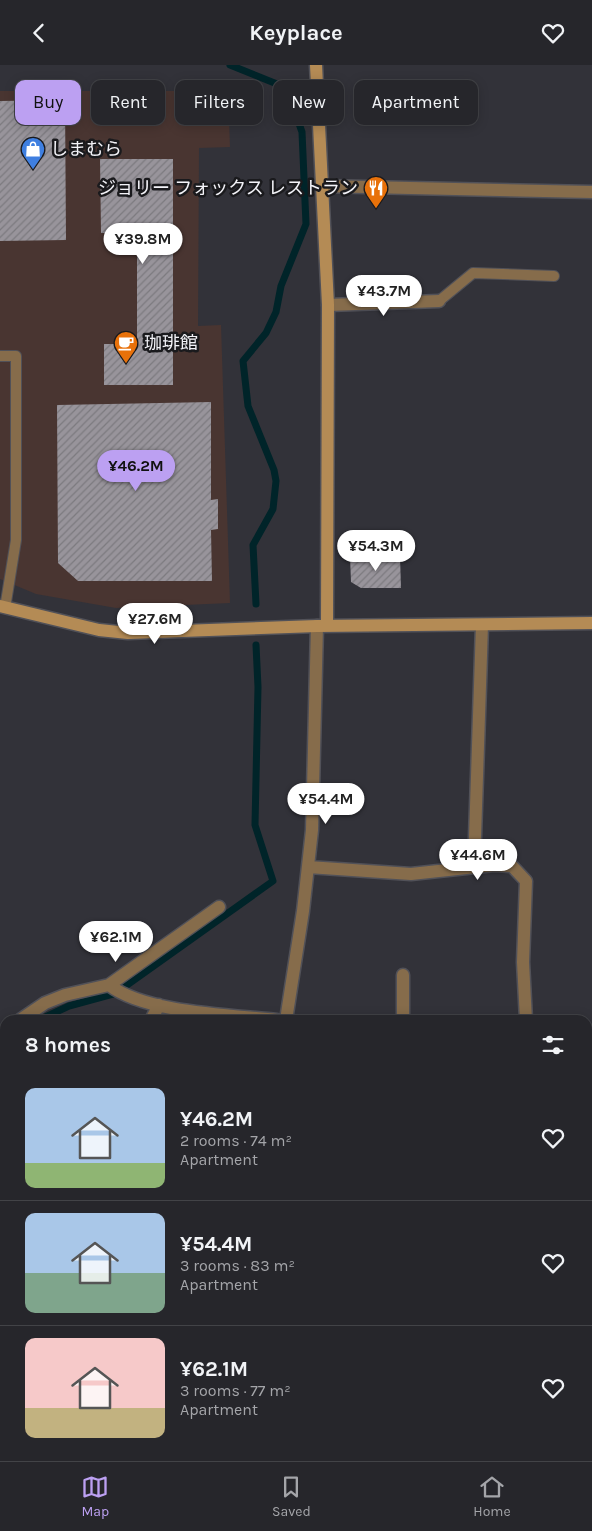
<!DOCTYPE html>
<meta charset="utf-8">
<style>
:root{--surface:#26262b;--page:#2e2e33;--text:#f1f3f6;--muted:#a4a5a9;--line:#424347;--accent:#bca0f2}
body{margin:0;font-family:Karla,"Noto Sans JP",sans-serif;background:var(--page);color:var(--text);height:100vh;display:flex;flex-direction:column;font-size:19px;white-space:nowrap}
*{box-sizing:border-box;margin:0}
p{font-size:16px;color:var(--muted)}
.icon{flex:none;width:28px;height:28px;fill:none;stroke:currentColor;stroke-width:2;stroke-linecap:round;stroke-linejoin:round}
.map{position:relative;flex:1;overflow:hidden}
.drawer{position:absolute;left:0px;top:950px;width:592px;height:446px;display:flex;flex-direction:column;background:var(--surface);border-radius:15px 15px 0 0;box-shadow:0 2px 12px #0003,0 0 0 1px var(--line)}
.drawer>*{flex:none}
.hud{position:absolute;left:15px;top:15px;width:562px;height:45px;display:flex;gap:10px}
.price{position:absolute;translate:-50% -42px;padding:0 11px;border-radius:18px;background:#fff;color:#222;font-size:16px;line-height:32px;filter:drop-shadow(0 1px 2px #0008)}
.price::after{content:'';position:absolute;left:50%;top:30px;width:15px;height:11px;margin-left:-8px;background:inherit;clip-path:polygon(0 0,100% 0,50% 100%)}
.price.active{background:var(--accent);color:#111}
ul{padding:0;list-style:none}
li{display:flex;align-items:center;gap:15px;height:125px;padding:0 25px}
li+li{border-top:1px solid var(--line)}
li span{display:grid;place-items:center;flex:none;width:140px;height:100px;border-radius:10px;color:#555}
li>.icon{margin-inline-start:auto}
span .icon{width:60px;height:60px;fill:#fffc;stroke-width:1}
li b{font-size:21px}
h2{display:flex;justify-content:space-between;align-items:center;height:60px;padding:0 25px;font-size:21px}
.pill{padding:0 18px;border-radius:10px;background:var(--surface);box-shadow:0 2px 12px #0003,0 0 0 1px var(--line);font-size:18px;line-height:45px}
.pill.active{background:var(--accent);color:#111}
header{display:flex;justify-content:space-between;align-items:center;height:65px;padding:0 25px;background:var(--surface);font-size:22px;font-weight:700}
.tabs{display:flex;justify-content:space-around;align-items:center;height:70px;border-top:1px solid var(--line);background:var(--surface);font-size:14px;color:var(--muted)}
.tabs a{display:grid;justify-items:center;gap:2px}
.tabs .active{color:var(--accent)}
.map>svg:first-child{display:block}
.commercial{fill:#493531}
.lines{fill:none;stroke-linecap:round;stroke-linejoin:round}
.stream{stroke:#002429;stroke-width:7}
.building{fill:url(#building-hatch)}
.lane-casing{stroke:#515158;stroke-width:12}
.street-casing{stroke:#515158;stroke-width:15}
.secondary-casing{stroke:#515158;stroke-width:15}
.lane{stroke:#866c4b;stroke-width:10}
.street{stroke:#866c4b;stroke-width:12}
.secondary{stroke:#b48b55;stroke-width:12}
.labels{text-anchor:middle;stroke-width:5;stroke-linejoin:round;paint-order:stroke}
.poi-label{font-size:18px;fill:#f3f3f8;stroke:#1a1a1d;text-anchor:start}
</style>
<header><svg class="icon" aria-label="back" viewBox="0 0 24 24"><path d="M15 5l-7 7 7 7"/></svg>Keyplace<svg class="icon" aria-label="heart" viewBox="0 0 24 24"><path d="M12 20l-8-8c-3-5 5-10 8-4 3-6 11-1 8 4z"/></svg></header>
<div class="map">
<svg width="592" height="1396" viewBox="0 0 592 1396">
<defs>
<pattern id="building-hatch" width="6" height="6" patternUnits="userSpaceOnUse" patternTransform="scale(1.25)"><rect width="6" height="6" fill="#98949b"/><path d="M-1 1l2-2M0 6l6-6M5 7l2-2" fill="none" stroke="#7c7a7f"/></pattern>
</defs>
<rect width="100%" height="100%" fill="#323239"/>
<!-- commercial -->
<path class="commercial" d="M0,26H228L230,82L199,83L198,261L221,260L230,538L116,543L36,529L0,514Z"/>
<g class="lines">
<!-- stream -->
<path class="stream" d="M230,0L277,19L291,36L302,67L306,159L281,221L276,247L266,268L243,296L248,341L274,405L276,416L273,444L253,480L256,539
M39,955L69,941L113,929L123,923L273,816L255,760L258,622L256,580
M0,990L5,985"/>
</g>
<!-- building -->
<path class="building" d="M65,35L66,175L0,176V36Z
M100,94H173V320H104V279H137V168H101Z
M211,337V435L218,434V464L211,465L212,516H78L58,498L57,340Z
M350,491H400L401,523H361L351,517Z"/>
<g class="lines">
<!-- lane casing -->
<g class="lane-casing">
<path id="lane" d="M439,236L473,208L554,211
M0,291H16V475L5,543"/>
</g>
<!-- street casing -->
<g class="street-casing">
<path id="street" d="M322,121L592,127
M328,240L439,236
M308,802L411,809L494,800L512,801L526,816L523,897L526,955
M474,802L482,560
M109,920C145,948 231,950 277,955
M20,955L45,938L65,930L109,920L219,842
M151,955L159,940
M286,955L303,846L312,765L317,561
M403,955V910
M0,976L5,971
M0,1093L5,1089
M0,1294L5,1295
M588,1296H592
M296,1391V1396
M107,1396L108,1391
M180,1396L181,1391"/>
</g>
<!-- secondary casing -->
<g class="secondary-casing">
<path id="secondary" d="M316,0L328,240L327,560
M0,541L99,565L128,568L317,561L592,558"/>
</g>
<!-- lane -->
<use href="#lane" class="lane"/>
<!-- street -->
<use href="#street" class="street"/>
<!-- secondary -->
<use href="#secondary" class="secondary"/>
</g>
<!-- icons -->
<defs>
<g id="shop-pin" transform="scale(1.25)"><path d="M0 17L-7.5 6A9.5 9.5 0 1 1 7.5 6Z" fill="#3f7fe0" stroke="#1a1a1d"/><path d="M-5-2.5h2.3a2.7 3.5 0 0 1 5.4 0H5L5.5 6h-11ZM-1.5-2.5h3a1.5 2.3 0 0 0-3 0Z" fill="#fff"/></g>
<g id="restaurant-pin" transform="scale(1.25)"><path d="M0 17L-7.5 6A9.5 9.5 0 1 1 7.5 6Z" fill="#e8710a" stroke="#1a1a1d"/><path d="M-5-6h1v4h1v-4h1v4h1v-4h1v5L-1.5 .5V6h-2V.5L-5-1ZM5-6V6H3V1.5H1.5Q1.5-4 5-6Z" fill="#fff"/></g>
<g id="cafe-pin" transform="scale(1.25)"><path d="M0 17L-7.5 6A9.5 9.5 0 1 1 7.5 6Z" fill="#e8710a" stroke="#1a1a1d"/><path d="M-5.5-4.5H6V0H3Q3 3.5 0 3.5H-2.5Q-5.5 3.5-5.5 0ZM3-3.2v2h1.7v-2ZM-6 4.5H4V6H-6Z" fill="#fff"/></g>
</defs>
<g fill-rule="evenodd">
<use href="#shop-pin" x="33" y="84"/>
<use href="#restaurant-pin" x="376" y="123"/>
<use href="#cafe-pin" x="126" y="278"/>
</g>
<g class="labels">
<!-- poi labels -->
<g class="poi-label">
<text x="50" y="90">しまむら</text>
<text x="358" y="129" text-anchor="end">ジョリー フォックス レストラン</text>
<text x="144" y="284">珈琲館</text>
</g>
</g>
</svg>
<b class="price" style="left:143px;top:200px">¥39.8M</b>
<b class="price" style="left:384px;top:252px">¥43.7M</b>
<b class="price active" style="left:136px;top:427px">¥46.2M</b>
<b class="price" style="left:376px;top:507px">¥54.3M</b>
<b class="price" style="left:155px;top:580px">¥27.6M</b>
<b class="price" style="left:326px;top:760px">¥54.4M</b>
<b class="price" style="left:478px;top:816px">¥44.6M</b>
<b class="price" style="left:116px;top:898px">¥62.1M</b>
<div class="hud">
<a class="pill active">Buy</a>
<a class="pill">Rent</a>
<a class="pill">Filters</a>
<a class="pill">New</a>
<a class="pill">Apartment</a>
</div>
<section class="drawer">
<h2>8 homes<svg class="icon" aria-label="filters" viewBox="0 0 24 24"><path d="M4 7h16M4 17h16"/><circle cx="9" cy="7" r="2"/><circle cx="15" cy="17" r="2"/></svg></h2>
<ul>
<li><span style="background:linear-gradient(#a9c7e8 75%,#8fb573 0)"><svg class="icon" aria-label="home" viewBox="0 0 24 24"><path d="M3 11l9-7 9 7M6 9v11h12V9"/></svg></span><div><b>¥46.2M</b><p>2 rooms · 74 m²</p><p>Apartment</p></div><svg class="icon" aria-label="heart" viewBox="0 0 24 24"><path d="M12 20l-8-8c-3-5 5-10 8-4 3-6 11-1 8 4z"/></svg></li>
<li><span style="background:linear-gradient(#a9c7e8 60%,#7fa58c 0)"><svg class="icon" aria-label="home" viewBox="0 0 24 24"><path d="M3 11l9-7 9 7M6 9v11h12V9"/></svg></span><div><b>¥54.4M</b><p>3 rooms · 83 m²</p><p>Apartment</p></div><svg class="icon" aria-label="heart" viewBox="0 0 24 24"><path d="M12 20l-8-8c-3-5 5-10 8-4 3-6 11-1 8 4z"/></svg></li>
<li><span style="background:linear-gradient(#f6c9c9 70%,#c2b280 0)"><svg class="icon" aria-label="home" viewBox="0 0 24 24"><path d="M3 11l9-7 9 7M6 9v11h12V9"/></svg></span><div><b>¥62.1M</b><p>3 rooms · 77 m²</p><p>Apartment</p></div><svg class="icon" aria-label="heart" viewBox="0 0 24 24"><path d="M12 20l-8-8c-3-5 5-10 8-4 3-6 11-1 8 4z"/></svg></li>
</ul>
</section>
</div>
<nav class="tabs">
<a class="active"><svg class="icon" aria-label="map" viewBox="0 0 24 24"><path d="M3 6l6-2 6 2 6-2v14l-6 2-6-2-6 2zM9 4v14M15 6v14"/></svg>Map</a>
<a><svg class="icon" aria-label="saved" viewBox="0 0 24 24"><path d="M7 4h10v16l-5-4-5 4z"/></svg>Saved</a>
<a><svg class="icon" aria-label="home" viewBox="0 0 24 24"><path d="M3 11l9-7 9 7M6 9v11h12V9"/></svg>Home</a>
</nav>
